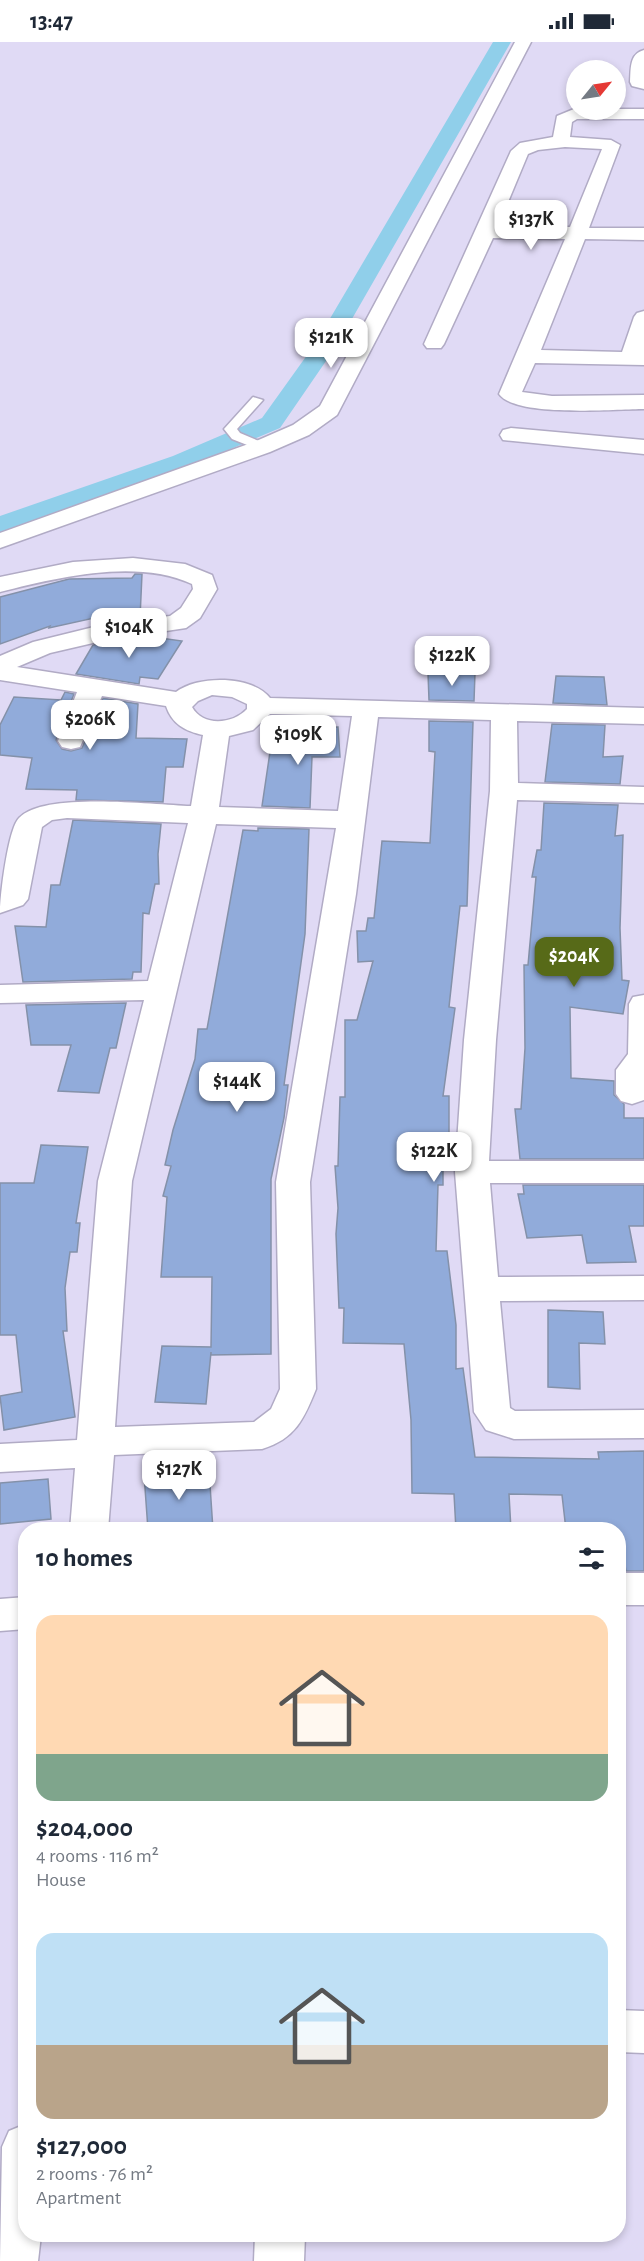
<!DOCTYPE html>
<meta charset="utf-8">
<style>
:root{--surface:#fff;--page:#f2f2f3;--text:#1f2937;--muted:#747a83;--accent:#576a18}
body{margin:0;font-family:"Alegreya Sans",sans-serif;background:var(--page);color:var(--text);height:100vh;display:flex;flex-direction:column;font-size:22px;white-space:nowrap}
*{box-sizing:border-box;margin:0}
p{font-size:20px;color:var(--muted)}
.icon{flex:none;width:33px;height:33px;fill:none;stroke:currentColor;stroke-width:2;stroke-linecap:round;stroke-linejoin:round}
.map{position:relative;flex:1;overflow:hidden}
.details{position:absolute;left:18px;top:1480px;width:608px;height:720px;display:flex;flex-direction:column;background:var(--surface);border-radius:24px;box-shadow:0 3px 9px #0003}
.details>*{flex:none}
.needle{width:39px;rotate:60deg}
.controls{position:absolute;left:566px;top:18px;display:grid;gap:12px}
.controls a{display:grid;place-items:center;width:60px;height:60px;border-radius:50%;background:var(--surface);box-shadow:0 3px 9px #0003;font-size:30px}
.price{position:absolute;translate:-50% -51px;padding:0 14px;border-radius:12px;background:#fff;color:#222;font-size:20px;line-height:39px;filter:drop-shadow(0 2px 3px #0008)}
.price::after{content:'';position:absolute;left:50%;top:36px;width:18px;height:14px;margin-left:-9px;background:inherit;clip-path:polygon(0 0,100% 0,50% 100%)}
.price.on{background:var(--accent);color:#fff}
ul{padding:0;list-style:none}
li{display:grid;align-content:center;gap:12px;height:318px;padding:0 18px}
li span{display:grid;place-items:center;height:186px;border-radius:18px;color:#555}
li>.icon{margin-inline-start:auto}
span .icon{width:108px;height:108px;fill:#fffc;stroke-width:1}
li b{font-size:26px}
h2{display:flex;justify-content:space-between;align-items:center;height:72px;padding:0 18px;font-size:26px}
.status{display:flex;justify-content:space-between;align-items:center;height:42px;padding:0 30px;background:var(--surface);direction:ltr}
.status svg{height:16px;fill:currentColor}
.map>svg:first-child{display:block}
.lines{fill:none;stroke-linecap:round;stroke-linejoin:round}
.canal{fill:#90cfea;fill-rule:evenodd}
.building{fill:#91abda;stroke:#8491a9;stroke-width:1.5}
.service-casing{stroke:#b1abc5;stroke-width:3}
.minor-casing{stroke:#b1abc5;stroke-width:3}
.tertiary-casing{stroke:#b1abc5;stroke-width:3}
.service{fill:#fff;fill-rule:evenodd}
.minor{fill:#fff;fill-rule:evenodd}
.tertiary{fill:#fff;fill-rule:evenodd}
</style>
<div class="status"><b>13:47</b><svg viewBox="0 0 49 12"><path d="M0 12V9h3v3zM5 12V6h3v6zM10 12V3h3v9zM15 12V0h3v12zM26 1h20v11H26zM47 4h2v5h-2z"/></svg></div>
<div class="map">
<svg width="644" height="2219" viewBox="0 0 644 2219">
<rect width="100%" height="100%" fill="#e0daf5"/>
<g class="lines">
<!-- canal -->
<path class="canal" d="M493,0H511L337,303L280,386L191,424L0,491V474L173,414L262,376L315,302Z"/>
</g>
<!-- building -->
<path class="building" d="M135,532H142L140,576L107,580L112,572L49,586L50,584L0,602V555L69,537L132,536Z
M146,594L182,599L158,637L140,635L139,642L76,632L93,603Z
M428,631H475L474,659L429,658Z
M556,634L604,635L607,663L553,661Z
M65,650L74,652L56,698L62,707L71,709L82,706L103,656L138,662L136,696L187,697L183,725H166L163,760L76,758L77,748L26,747L32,716L0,713V683L14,655L61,658Z
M429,679L473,680L467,864H460L449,965L455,966L443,1054H449V1097H443V1143H438L436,1209H447L456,1283V1327L463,1326L475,1415L599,1417L598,1410L644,1409V1529H626L619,1488H566L562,1453L509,1452L511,1488H456L454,1452L412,1451L411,1378L404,1302L343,1301L344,1266H339L336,1192L338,1166L335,1124H338L340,1055H345V978H357L373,919L358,920L357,889H366L368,876H374L382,799L430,801L435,710L429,709Z
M552,682L605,683L603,715L623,714L620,742L545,740Z
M338,685L340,715H312L310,766L262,764L270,710H289L288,686Z
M544,761L618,763L615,794L623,793L620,886L622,938L629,939L623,972L570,965L571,1036L614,1039V1053L624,1062V1076H644V1117H520L515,1067H521L525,1006L524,923H528L536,835H532L537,808H541Z
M73,778L161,782L158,812L159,842H155L149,872L143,871L141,930H133L132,937L23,940L15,884L46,885L51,843H60Z
M258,786L309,787L305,892L284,1043H288L284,1076L271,1137V1312L211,1313V1310L206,1362L155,1360L162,1304L211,1305L212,1235H161L167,1155L163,1154L171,1124L165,1123L173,1088L195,1017L198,987H207L243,788L258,789Z
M126,961L116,1006H110L99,1051L58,1049L71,1003H31L26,963Z
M41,1103L88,1105L76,1181H80L77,1210H70L65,1246L67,1289H63L75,1375L4,1388L0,1354L22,1350L16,1293H0V1141H34Z
M523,1143H644V1184H629L636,1220L587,1221L582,1193L527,1196L518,1152H524Z
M548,1268L603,1270L605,1302L579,1301L580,1347L548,1345Z
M209,1428L213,1488H148L144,1432Z
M48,1437L51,1477L0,1482V1441Z"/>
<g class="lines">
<!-- service casing -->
<g class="service-casing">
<path id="service" d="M253,355L263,358L237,387L240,391L266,402L268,405L262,409L232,397L224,387Z"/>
</g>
<!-- minor casing -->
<g class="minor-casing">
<path id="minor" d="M644,8V47L632,44L630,40C631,27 629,12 644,8Z
M574,67H644V77H577L572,80L570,95L611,98L620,103L589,186H644V198L585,197L541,308L622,310L634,275L637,271L644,269V323L535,321L522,350L552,354L644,353V367C615,367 516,376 499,352L565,197L493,196L444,302L441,306H427L424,302L511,109L520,101L553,95L557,74ZM565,105L602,107L570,185L498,184L528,112L538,108Z
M511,386L644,398V412L503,398L500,393L503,388Z
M133,516L185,522L212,533L217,547L200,576L186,586L106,598L50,611L17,625L176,650C198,633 252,633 270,656L644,666V682L517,679L518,741L644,745V761L517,758L496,998L489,1119H644V1141H490L498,1235L644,1234V1258L500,1259L510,1366L515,1369L644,1368V1396L514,1397L486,1388L474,1370L455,1130L464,998L490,749L491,678L378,675L356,852L310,1140L316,1347C304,1377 295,1397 262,1407L114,1413L108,1488H70L75,1426L0,1430V1402L77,1398L98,1139L144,958L0,961V943L148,939L188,781L67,776L52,778L42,785L28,857L23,863L0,871C0,854 8,787 19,776C44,749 154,763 191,764L203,693C185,689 172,682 166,664L102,654L80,705L71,707L62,705L58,699L77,650L0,638V614L33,600L106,582L170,574L181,566L193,547L192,542C135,516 57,536 0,550V535L73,520ZM212,653L232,655L247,662V667C233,682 203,685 192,665L198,659ZM270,672L352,674L338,769L219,765L229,694L253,688ZM216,782L336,786L276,1140L280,1347L271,1367L254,1380L115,1385L132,1139Z
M644,953V1058L632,1062L621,1059L616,1052V1028L628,1012L629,962L633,955Z
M618,1531H644V1563H618Z
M26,1555V1587L0,1589V1557Z
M618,1968L644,1969V2011L618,2010Z
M26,2082V2193H41L38,2219H0L2,2105L9,2089Z
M255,2193H305L304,2219H254Z"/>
</g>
<!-- tertiary casing -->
<g class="tertiary-casing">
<path id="tertiary" d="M515,0H531L337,373L309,393L270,410L0,506V491L254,400L293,383L320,364Z"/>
</g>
<!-- service -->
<use href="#service" class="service"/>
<!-- minor -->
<use href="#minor" class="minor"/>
<!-- tertiary -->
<use href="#tertiary" class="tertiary"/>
</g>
</svg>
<div class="controls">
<a><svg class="needle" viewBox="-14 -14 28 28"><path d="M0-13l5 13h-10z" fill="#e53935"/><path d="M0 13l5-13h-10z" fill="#747a83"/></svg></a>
</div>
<b class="price" style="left:531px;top:209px">$137K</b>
<b class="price" style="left:331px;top:327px">$121K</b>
<b class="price" style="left:129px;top:617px">$104K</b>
<b class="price" style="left:452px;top:645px">$122K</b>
<b class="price" style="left:90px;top:709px">$206K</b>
<b class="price" style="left:298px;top:724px">$109K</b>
<b class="price on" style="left:574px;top:946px">$204K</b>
<b class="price" style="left:237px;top:1071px">$144K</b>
<b class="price" style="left:434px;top:1141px">$122K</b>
<b class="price" style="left:179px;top:1459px">$127K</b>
<section class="details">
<h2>10 homes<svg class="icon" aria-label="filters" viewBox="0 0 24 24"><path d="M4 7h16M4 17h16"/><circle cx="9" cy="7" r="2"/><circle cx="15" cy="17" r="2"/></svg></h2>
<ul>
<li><span style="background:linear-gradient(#ffd9b3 75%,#7fa58c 0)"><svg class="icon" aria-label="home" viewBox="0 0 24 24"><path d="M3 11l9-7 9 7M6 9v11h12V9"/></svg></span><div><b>$204,000</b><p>4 rooms · 116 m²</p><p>House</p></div></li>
<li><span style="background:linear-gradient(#bfe0f5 60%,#b9a48a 0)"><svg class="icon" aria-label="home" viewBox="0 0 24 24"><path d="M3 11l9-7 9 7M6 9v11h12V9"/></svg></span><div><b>$127,000</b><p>2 rooms · 76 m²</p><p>Apartment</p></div></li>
</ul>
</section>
</div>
